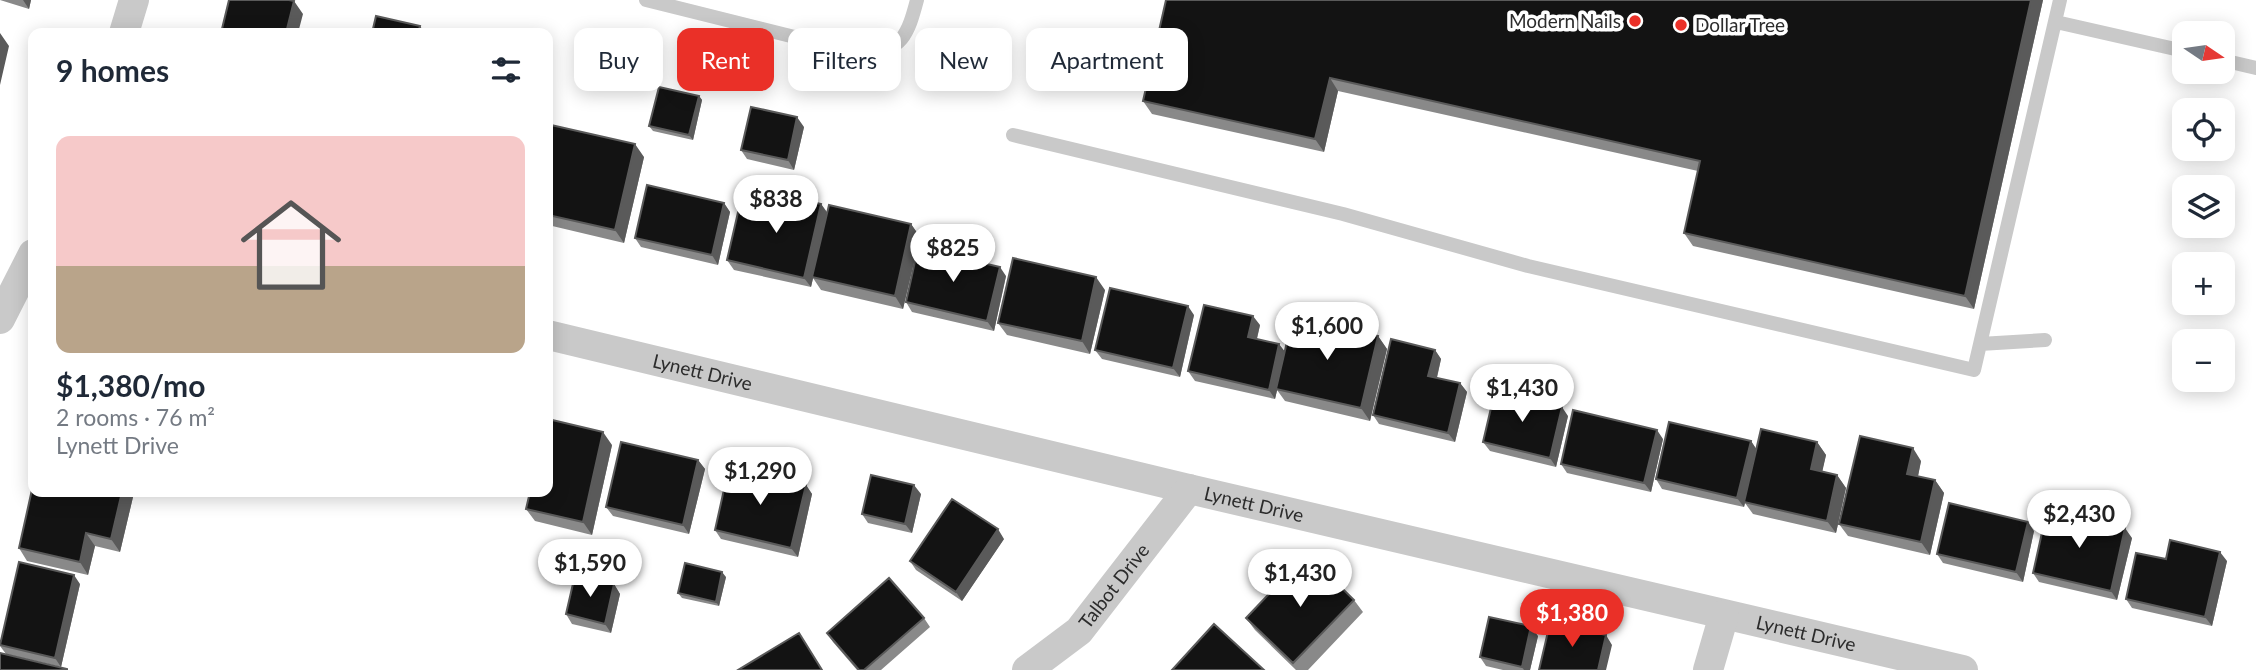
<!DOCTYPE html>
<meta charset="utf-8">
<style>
:root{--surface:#fff;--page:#f2f2f3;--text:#1f2937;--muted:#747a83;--line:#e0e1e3;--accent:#ea3028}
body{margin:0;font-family:Lato,sans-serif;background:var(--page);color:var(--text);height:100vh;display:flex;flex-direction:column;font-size:26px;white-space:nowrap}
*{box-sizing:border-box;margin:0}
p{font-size:23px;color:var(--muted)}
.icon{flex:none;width:38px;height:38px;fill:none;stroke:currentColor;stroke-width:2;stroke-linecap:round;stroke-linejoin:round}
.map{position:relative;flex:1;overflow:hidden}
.sheet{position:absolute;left:28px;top:28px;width:525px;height:469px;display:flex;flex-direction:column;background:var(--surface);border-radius:14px;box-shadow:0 4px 18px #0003}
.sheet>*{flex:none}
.guide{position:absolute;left:574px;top:28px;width:665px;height:63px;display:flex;gap:14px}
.needle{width:46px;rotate:103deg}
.fabs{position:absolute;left:2172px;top:21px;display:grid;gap:14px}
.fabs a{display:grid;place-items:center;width:63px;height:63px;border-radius:14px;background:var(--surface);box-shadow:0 4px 18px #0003;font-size:35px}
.price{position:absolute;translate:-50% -60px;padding:0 16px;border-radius:24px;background:#fff;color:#222;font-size:23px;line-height:46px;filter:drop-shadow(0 2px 4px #0008)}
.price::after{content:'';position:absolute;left:50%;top:42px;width:21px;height:16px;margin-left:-10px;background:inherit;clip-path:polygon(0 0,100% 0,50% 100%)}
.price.active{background:var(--accent);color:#fff}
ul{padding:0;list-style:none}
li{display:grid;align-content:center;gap:14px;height:371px;padding:0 28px}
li+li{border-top:2px solid var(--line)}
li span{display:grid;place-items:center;height:217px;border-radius:14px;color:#555}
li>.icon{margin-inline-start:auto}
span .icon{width:126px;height:126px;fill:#fffc;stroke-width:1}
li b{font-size:30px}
h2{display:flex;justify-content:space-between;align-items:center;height:84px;padding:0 28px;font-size:30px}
.chip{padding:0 24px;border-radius:14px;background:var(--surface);box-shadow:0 4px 18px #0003;font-size:24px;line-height:63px}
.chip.active{background:var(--accent);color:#fff}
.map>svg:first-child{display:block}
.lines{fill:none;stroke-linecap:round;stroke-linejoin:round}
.lane{stroke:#c9c9c9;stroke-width:14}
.street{stroke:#c9c9c9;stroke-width:30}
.wall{fill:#898989}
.shaded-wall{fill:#5a5a5a}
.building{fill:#131313;stroke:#5a5a5a;stroke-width:2}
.poi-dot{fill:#ea3028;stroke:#fff;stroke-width:2.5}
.labels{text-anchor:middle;stroke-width:7;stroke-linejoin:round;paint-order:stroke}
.poi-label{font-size:19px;fill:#2c2c2c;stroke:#fff;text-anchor:end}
.street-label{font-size:19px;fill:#2c2c2c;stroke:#fff}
</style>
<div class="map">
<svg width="2256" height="670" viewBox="0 0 2256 670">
<rect width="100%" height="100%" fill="#fff"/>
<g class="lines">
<!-- lane -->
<path class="lane" d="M646,0L863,54C902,52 908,34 917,0
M2056,22L2184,51
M2222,60L2256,68
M1013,135L1343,214L1528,266L1974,370L2060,0
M1980,344L2045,340"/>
<!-- street -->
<g class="street">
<path d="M124,33L134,0"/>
<path d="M0,319L33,254"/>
<path id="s1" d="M548,335L1189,489L1963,670"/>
<path id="s2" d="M1027,670L1079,631L1189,489"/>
<path d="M1708,670L1724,615"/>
</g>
</g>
<!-- wall -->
<path class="wall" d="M0,0H31L29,9Z
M1166,0H2043L1974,309L1693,246L1684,233L1698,171L1338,91L1324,152L1152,114L1143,101Z
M699,96L702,100L693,140L653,131L649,126Z
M548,125L550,129L644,157L624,243L548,225Z
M804,127L794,170L747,159L741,150Z
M724,203L730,212L718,265L641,247L635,238Z
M821,204L827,212L911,224L920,237L903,309L821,290L813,278L811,287L734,270L727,260L764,214Z
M1006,276L994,331L912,312L906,302Z
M1105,290L1090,354L1007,335L998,323Z
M1194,315L1180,377L1102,359L1095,350Z
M1260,325L1257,339L1285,352L1378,336L1387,349L1370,421L1285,401L1277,390L1275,399L1195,381L1188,371Z
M1435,350L1441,359L1437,378L1460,383L1467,392L1455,442L1379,424L1373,415Z
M1568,416L1556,467L1490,451L1483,442Z
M1663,439L1651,492L1567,473L1561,464Z
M1751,441L1756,449L1817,442L1826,455L1822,471L1837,475L1846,488L1836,533L1753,514L1745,503L1744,507L1662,489L1656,479Z
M612,445L592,535L535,521L526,509L529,494L522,492H548Z
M698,460L705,469L689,534L613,516L606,507Z
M1921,461L1918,476L1935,480L1944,493L1930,555L1848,536L1839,524Z
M806,485L812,494L798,557L721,539L715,530Z
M33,492H129L133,497L120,552L95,546L88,575L27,561L19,548Z
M921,494L912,533L868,523L862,514Z
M2034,531L2023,582L1943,563L1937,554Z
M2132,538L2117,600L2039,582L2033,573Z
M1004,539L962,601L916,570L910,561Z
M2166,559L2227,561L2212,626L2132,608L2126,599Z
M726,577L719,606L682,598L678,593Z
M80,584L61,667L6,654L0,646V642Z
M614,584L620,594L611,633L572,624L566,614Z
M1354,600L1363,612L1308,670H1296L1255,630L1246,618Z
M924,618L930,627L881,670H857L833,642L827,633Z
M1538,636L1530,670H1503L1486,666L1480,657Z"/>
<!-- shaded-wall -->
<path class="shaded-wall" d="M23,0H31L29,9Z
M2031,0H2043L1974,309L1965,296Z
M294,1L303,14L298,33H286Z
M420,26L425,33H418Z
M0,33L9,46L0,85Z
M1330,78L1338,91L1324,152L1315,139Z
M699,96L702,100L693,140L689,135Z
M797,117L804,127L794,170L788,160Z
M635,144L644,157L624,243L615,230Z
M724,203L730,212L718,265L712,255Z
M821,204L828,214L811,287L804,278Z
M911,224L920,237L903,309L895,296Z
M1000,267L1006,276L994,331L987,321Z
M1096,277L1105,290L1090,354L1082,341Z
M1188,306L1194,315L1180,377L1173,368Z
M1253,316L1260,325L1255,346L1248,337Z
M1378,336L1387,349L1370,421L1361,408Z
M1279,344L1286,353L1275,399L1269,390Z
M1435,350L1441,359L1435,385L1428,376Z
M1460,383L1467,392L1455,442L1448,433Z
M1562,407L1568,416L1556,467L1550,458Z
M1657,430L1663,439L1651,492L1644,483Z
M603,432L612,445L592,535L583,522Z
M1751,441L1757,450L1744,507L1737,498Z
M1817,442L1826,455L1820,482L1811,469Z
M1913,448L1921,461L1916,486L1907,474Z
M698,460L705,469L689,534L683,525Z
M1837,475L1846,488L1836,533L1827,521Z
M1935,480L1944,493L1930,555L1921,542Z
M806,485L812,494L798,557L791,548Z
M914,485L921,494L912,533L905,524Z
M122,492H129L133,497L120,552L111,539Z
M2028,522L2034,531L2023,582L2016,572Z
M2125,528L2132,538L2117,600L2111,591Z
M998,529L1004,539L962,601L956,592Z
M86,533L95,546L88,575L80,562Z
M2220,552L2227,561L2212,626L2205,617Z
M722,572L726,577L719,606L716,602Z
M74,575L80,584L61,667L55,658Z
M614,584L620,594L611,633L605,624Z
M1531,626L1538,636L1530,670H1524L1522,667Z
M1606,635L1612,645L1606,670H1598Z"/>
<!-- building -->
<path class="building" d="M229,0H289L294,1L286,33H221Z
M1166,0H2031L1965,296L1684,233L1700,161L1330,78L1315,139L1143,101Z
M376,16L420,26L418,33H372Z
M659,87L699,96L689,135L649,126Z
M751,107L797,117L788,160L741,150Z
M551,125L635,144L615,230L548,215V140Z
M647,185L724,203L712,255L635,238Z
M769,192L821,204L804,278L727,260L739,208L764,214Z
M829,205L911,224L895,296L812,277Z
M918,248L1000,267L987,321L906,302Z
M1013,258L1096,277L1082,341L998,323Z
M1110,288L1188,306L1173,368L1095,350Z
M1204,305L1253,316L1248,337L1279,344L1269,390L1188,371Z
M1293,316L1378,336L1361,408L1276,389Z
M1391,339L1435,350L1428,376L1460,383L1448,433L1373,415Z
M1495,391L1562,407L1550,458L1483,442Z
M1573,410L1657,430L1644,483L1561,464Z
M548,419L603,432L583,522L526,509L530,492H548Z
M1669,422L1751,441L1737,498L1656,479Z
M1761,429L1817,442L1811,469L1837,475L1827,521L1744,502Z
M1860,436L1913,448L1907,474L1935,480L1921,542L1839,524Z
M621,442L698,460L683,525L606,507Z
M729,467L806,485L791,548L715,530Z
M871,475L914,485L905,524L862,514Z
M33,485V492H122L111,539L86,533L80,562L19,548Z
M952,499L998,529L956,592L910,561Z
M1949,503L2028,522L2016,572L1937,554Z
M2047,510L2125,528L2111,591L2033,573Z
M2170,540L2220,552L2205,617L2126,599L2136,553L2166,559Z
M1307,554L1354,600L1293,663L1246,618Z
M19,562L74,575L55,658L0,645Z
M685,563L722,572L716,602L678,593Z
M575,575L614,584L605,624L566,614Z
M889,578L924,618L864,670H859L827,633Z
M1489,617L1531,626L1522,667L1480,657Z
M1550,623L1606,635L1598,670H1539Z
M1214,624L1264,670H1172Z
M799,633L822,670H738Z
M0,653L67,669V670H0Z"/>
<!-- markers -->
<g class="poi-dot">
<circle cx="1635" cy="21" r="7"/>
<circle cx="1681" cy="25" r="7"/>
</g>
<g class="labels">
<!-- poi labels -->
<g class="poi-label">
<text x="1621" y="28">Modern Nails</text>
<text x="1695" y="32" text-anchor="start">Dollar Tree</text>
</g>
<!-- street labels -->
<g class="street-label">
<text dy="7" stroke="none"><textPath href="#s1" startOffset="159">Lynett Drive</textPath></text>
<text dy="7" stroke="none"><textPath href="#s1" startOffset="726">Lynett Drive</textPath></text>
<text dy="7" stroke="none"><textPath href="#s2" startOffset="122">Talbot Drive</textPath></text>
<text dy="7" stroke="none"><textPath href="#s1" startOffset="1293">Lynett Drive</textPath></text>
</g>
</g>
</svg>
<div class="fabs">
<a><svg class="needle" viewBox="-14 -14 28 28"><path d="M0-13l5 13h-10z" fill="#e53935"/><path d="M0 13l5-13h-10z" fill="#747a83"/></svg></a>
<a><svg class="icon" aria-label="locate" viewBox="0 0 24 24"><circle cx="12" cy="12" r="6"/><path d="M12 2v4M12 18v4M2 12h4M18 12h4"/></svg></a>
<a><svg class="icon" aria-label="layers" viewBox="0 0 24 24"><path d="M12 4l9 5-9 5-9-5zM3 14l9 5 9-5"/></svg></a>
<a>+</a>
<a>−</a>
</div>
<b class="price" style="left:776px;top:235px">$838</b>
<b class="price" style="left:953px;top:284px">$825</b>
<b class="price" style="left:1327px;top:362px">$1,600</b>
<b class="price" style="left:1522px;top:424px">$1,430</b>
<b class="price" style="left:760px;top:507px">$1,290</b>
<b class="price" style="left:2079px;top:550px">$2,430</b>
<b class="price" style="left:590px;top:599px">$1,590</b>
<b class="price" style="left:1300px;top:609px">$1,430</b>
<b class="price active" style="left:1572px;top:649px">$1,380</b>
<div class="guide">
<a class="chip">Buy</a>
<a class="chip active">Rent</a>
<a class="chip">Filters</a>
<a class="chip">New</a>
<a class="chip">Apartment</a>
</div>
<section class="sheet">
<h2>9 homes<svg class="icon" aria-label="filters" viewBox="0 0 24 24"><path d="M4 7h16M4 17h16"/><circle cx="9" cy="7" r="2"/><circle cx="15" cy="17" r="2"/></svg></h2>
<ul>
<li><span style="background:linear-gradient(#f6c9c9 60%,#b9a48a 0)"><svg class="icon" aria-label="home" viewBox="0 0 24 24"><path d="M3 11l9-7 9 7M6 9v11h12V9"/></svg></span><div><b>$1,380/mo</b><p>2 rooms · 76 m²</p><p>Lynett Drive</p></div></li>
</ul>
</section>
</div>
